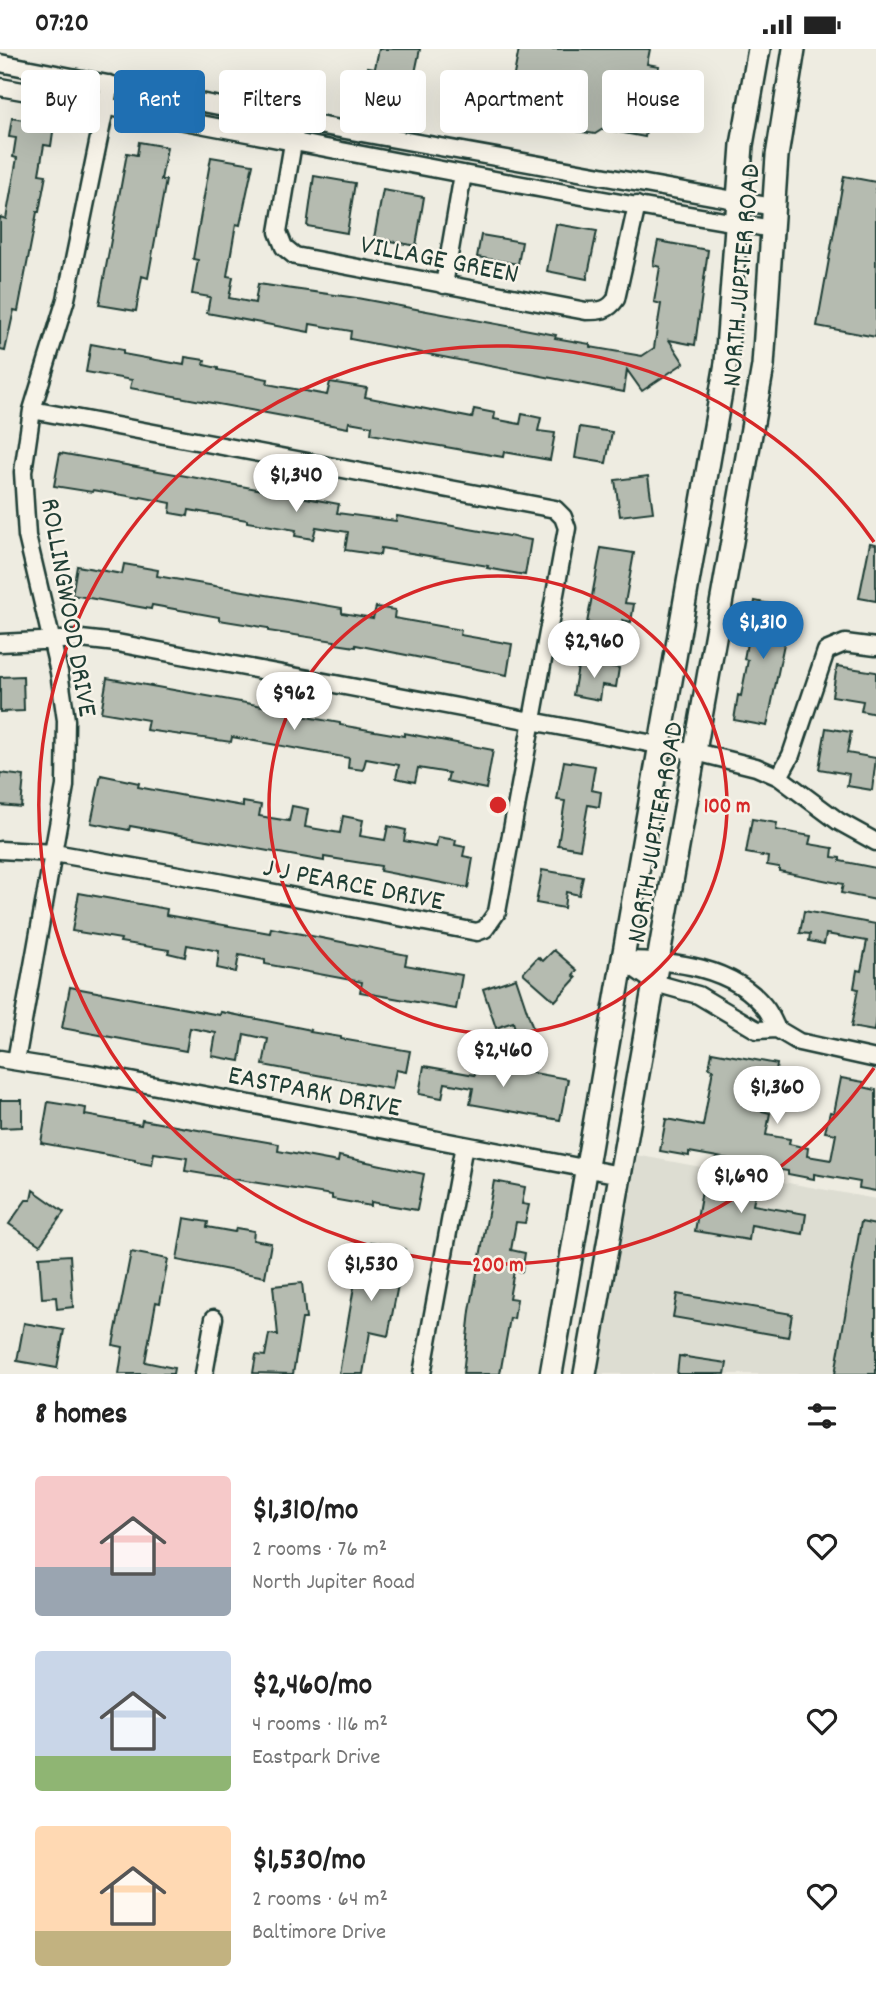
<!DOCTYPE html>
<meta charset="utf-8">
<style>
:root{--surface:#fff;--page:#f6f6f6;--text:#222;--muted:#767676;--accent:#1f6fb2}
body{margin:0;font-family:Dekko,sans-serif;background:var(--page);color:var(--text);height:100vh;display:flex;flex-direction:column;font-size:26px;white-space:nowrap}
*{box-sizing:border-box;margin:0}
p{font-size:23px;color:var(--muted)}
.icon{flex:none;width:38px;height:38px;fill:none;stroke:currentColor;stroke-width:2;stroke-linecap:round;stroke-linejoin:round}
.map{position:relative;height:1325px;overflow:hidden}
.panel{display:flex;flex-direction:column;background:var(--surface);flex:1}
.panel>*{flex:none}
.top-card{position:absolute;left:21px;top:21px;width:835px;height:63px;display:flex;gap:14px}
.price{position:absolute;translate:-50% -60px;padding:0 16px;border-radius:24px;background:#fff;color:#222;font-size:23px;line-height:46px;filter:drop-shadow(0 2px 4px #0008)}
.price::after{content:'';position:absolute;left:50%;top:42px;width:21px;height:16px;margin-left:-10px;background:inherit;clip-path:polygon(0 0,100% 0,50% 100%)}
.price.on{background:var(--accent);color:#fff}
ul{padding:0;list-style:none}
li{display:flex;align-items:center;gap:21px;height:175px;padding:0 35px}
li span{display:grid;place-items:center;flex:none;width:196px;height:140px;border-radius:7px;color:#555}
li>.icon{margin-inline-start:auto}
span .icon{width:84px;height:84px;fill:#fffc;stroke-width:1}
li b{font-size:30px}
h2{display:flex;justify-content:space-between;align-items:center;height:84px;padding:0 35px;font-size:30px}
.tag{padding:0 24px;border-radius:7px;background:var(--surface);box-shadow:0 7px 28px #0002;font-size:24px;line-height:63px}
.tag.on{background:var(--accent);color:#fff}
.status{display:flex;justify-content:space-between;align-items:center;height:49px;padding:0 35px;background:var(--surface);direction:ltr}
.status svg{height:19px;fill:currentColor}
.map>svg:first-child{display:block}
.built{fill:#ddddd2}
.building{fill:#b5bbb0;stroke:#1f3d34;stroke-width:2}
.lines{fill:none;stroke-linecap:round;stroke-linejoin:round}
.minor-casing{stroke:#1f3d34;stroke-width:21}
.major-casing{stroke:#1f3d34;stroke-width:26}
.minor{stroke:#f7f3e8;stroke-width:16}
.major{stroke:#f7f3e8;stroke-width:21}
.ring{fill:none;stroke:#d62828;stroke-width:3.5}
.labels{text-anchor:middle;stroke-width:5;stroke-linejoin:round;paint-order:stroke}
.street-label{font-size:28px;fill:#1f3d34;stroke:#f7f3e8}
.centre{fill:#d62828;stroke:#f7f3e8;stroke-width:3.5}
.ring-label{font-size:21px;text-anchor:middle;font-weight:bold;fill:#d62828;stroke:#f7f3e8;stroke-width:5;stroke-linejoin:round;paint-order:stroke}
</style>
<div class="status"><b>07:20</b><svg viewBox="0 0 49 12"><path d="M0 12V9h3v3zM5 12V6h3v6zM10 12V3h3v9zM15 12V0h3v12zM26 1h20v11H26zM47 4h2v5h-2z"/></svg></div>
<div class="map">
<svg width="876" height="1325" viewBox="0 0 876 1325">
<rect width="100%" height="100%" fill="#eeece1"/>
<filter id="ink" filterUnits="userSpaceOnUse"><feTurbulence type="fractalNoise" baseFrequency=".0143" numOctaves="2"/><feDisplacementMap in="SourceGraphic" scale="14" xChannelSelector="R" yChannelSelector="G"/><feConvolveMatrix kernelMatrix="1 2 1 2 8 2 1 2 1" color-interpolation-filters="sRGB"/></filter>
<g filter="url(#ink)">
<!-- built -->
<path class="built" d="M636,1106L876,1150V1325H598Z"/>
<!-- building -->
<path class="building" d="M379,0H420L411,43L365,34L368,18L375,19Z
M519,0H650L647,15L659,17L645,88L603,80L595,85L558,79L552,71L507,62Z
M12,69L54,76L51,97L44,96L39,125L46,126L39,163H37L18,262L14,261L5,302L0,301V168L6,170L17,109L13,108L16,89L9,88Z
M139,93L167,98L161,131H166L148,229L142,227L136,262L99,256L127,104L137,106Z
M211,108L253,115L240,176L236,175L227,227L233,228L229,249L255,254L258,235L286,239L357,249L556,286L555,289L590,295V298L642,307L654,299L661,255L654,253L660,218L653,216L658,192L708,201L695,296L669,291L684,314L642,342L627,321L624,343L350,290L351,282L310,275L309,283L207,264L210,248L192,245L198,211L193,210Z
M314,127L355,134L347,184L307,177Z
M844,127L876,133V288L817,277Z
M383,141L424,148L416,197L374,189Z
M556,175L597,182L587,230L547,222Z
M481,186L522,193L518,215L477,208Z
M91,295L123,301V305L184,316L185,308L205,311L204,316L218,319V321L268,330L267,335L327,346L330,333L367,339L365,348L472,369L474,360L495,364L494,370L520,375L522,365L541,369L538,382L555,384L550,411L504,403L503,408L371,385L372,377L349,373L348,379L130,339L132,331L86,323Z
M580,378L612,383L606,414L575,409Z
M60,404L339,455L337,464L396,472L397,467L531,491L525,526L487,519L488,517L381,499L380,506L345,501L348,483L316,478L313,490L295,487L296,481L247,473V471L189,461L188,467L170,464L171,454L141,448L140,449L93,441L92,443L54,437Z
M648,427L653,463L620,467L615,431Z
M870,494L876,495V552L859,549Z
M601,499L634,504L625,554L634,555L631,573L622,571L619,590L592,586L594,575L587,574Z
M124,515L158,521L157,527L342,559V564L373,569L376,558L395,561L394,569L461,581L460,586L512,595L507,626L356,596V598L335,595V592L268,582V579L219,571V568L152,556L151,560L72,546L77,517L122,525Z
M755,552L795,560L790,586L786,585L767,677L734,671L738,646L741,647L748,611L744,610Z
M579,612L619,619L616,638L602,636L600,651L573,646Z
M837,617L876,623V665L861,662L863,652L832,647Z
M23,627L24,662L0,663V628Z
M107,629L290,662L289,665L340,674V676L404,687V684L493,701L486,740L447,732L449,724L418,719L415,733L396,729L399,716L366,710L363,721L348,719L349,709L232,688L231,693L146,681L148,671L101,663Z
M826,679L851,683L847,704L876,709L872,741L847,737L849,725L819,720Z
M564,712L595,717L591,741L601,743L599,758L588,756L580,800L558,796L565,752L557,751Z
M0,724L24,727L21,758L0,756Z
M101,726L139,734L138,738L185,747L243,757V753L261,756L259,767L289,772L292,757L308,760L305,778L340,784L343,767L363,771L360,787L385,791L388,777L406,781L404,792L436,798L438,788L456,791L455,796L465,798L463,807L473,809L468,839L380,822L381,817L324,808V812L130,777L129,781L91,774Z
M752,770L777,774L776,781L811,787L809,795L833,799L832,808L840,809V812L876,819V851L841,844L843,835L779,822V818L767,816L768,808L746,804Z
M542,821L583,828L579,846L566,843L564,859L536,854Z
M79,844L167,860L166,866L270,884L271,879L407,906L405,916L462,926L456,960L360,943L362,933L265,915V911L239,906L236,923L217,919L219,902L187,896L185,908L168,904L169,901L120,893L121,890L72,882Z
M804,862L876,875V968L874,982L851,978L858,940L854,939L857,921L861,922L867,892L826,885L824,895L809,892L810,885L800,884Z
M554,901L577,921L573,926L576,929L555,952L523,924L538,908L543,912Z
M516,929L533,980L517,986L513,973L496,979L483,940Z
M70,938L220,966L221,963L257,970L311,981L310,983L341,988V990L410,1002L406,1023L396,1021L392,1040L263,1016L268,990L244,985L240,1012L212,1007L216,984L190,979L186,1002L62,979Z
M712,1003L777,1015L773,1039L766,1038L762,1062L770,1064L766,1086L790,1090L789,1095L808,1099L807,1107L831,1111L836,1085L825,1083L830,1063L834,1064L841,1029L864,1033L863,1038L876,1041V1142L859,1139L860,1133L814,1125V1130L788,1125V1122L734,1114L735,1111L689,1103V1107L660,1102L666,1070L703,1077L713,1020L709,1019Z
M477,1014L568,1030L560,1071L470,1055L473,1039L445,1034L442,1049L419,1045L424,1017L475,1026Z
M0,1051H22V1078L0,1079Z
M48,1053L86,1059L85,1066L141,1076L142,1071L181,1078L279,1095L278,1102L338,1113L339,1107L424,1125L417,1161L371,1153V1157L332,1150V1146L185,1122L187,1109L154,1104L152,1116L135,1113V1111L41,1094Z
M494,1132L525,1138L522,1155L529,1156L525,1174L516,1173L511,1201L525,1204L522,1223L514,1222L509,1249L517,1250L514,1270L510,1269L500,1325H463L470,1262Z
M703,1136L755,1146L753,1156L806,1165L803,1185L751,1176L749,1191L695,1182Z
M33,1141L64,1163L40,1196L9,1175L26,1151H31Z
M184,1169L208,1173L207,1178L235,1183L236,1179L254,1182L253,1191L271,1194L265,1228L177,1211Z
M861,1173L876,1176V1325H835Z
M371,1193L405,1200L388,1287L370,1283L363,1325H339L359,1209L367,1211Z
M131,1203L168,1210L160,1254L156,1253L145,1313L174,1319L173,1325H119L123,1298L113,1296Z
M70,1206L73,1258L57,1260L56,1248L42,1249L39,1208Z
M302,1234L306,1270H302L293,1325L253,1324L256,1306L265,1307L269,1285L278,1286L273,1237Z
M677,1245L792,1265L788,1288L673,1268Z
M24,1274L64,1281L57,1319L17,1312Z
M679,1307L727,1314L725,1325H677Z"/>
<g class="lines">
<!-- minor casing -->
<g class="minor-casing">
<path id="minor" d="M0,14L296,72L773,158
M0,38C258,84 514,138 773,180
M295,82L278,183L284,198L295,207L586,262C600,262 608,262 616,250L637,156
M444,236L463,125
M0,594L81,590L117,594L696,703L756,718L779,728L838,772L876,793
M779,728L791,706L826,602L845,594L876,598
M0,801L54,804L207,831L477,883L485,880L497,863L567,479L563,468L555,460L32,361
M622,911L655,934L698,946L757,981L777,980L799,993L876,1010
M622,911C671,911 735,917 767,961C771,967 774,974 777,980
M0,1010L94,1025L620,1126
M16,1012L65,737L66,671L59,623L27,487L23,423L32,361L66,250L110,35
M204,1325L214,1269
M422,1325L464,1096"/>
</g>
<!-- major casing -->
<g class="major-casing">
<path id="major" d="M551,1325L726,314L742,96L759,0
M585,1325L763,317L777,107L794,0"/>
</g>
<!-- minor -->
<use href="#minor" class="minor"/>
<!-- major -->
<use href="#major" class="major"/>
</g>
</g>
<!-- distance rings -->
<g class="ring">
<circle cx="498" cy="756" r="229"/>
<path d="M874 1019A459 459 0 1 1 874 493"/>
</g>
<g class="labels">
<!-- street labels -->
<g class="street-label">
<text transform="translate(440 208) rotate(11)" y="10">VILLAGE GREEN</text>
<text transform="translate(739 226) rotate(-85)" y="10">NORTH JUPITER ROAD</text>
<text transform="translate(71 558) rotate(80)" y="10">ROLLINGWOOD DRIVE</text>
<text transform="translate(653 783) rotate(-80)" y="10">NORTH JUPITER ROAD</text>
<text transform="translate(354 833) rotate(11)" y="10">J J PEARCE DRIVE</text>
<text transform="translate(315 1040) rotate(11)" y="10">EASTPARK DRIVE</text>
</g>
</g>
<circle cx="498" cy="756" r="10" class="centre"/>
<g class="ring-label">
<text x="727" y="763">100 m</text>
<text x="498" y="1222">200 m</text>
</g>
</svg>
<b class="price" style="left:296px;top:465px">$1,340</b>
<b class="price on" style="left:763px;top:612px">$1,310</b>
<b class="price" style="left:594px;top:631px">$2,960</b>
<b class="price" style="left:294px;top:683px">$962</b>
<b class="price" style="left:503px;top:1040px">$2,460</b>
<b class="price" style="left:777px;top:1077px">$1,360</b>
<b class="price" style="left:741px;top:1166px">$1,690</b>
<b class="price" style="left:371px;top:1254px">$1,530</b>
<div class="top-card">
<a class="tag">Buy</a>
<a class="tag on">Rent</a>
<a class="tag">Filters</a>
<a class="tag">New</a>
<a class="tag">Apartment</a>
<a class="tag">House</a>
</div>
</div>
<section class="panel">
<h2>8 homes<svg class="icon" aria-label="filters" viewBox="0 0 24 24"><path d="M4 7h16M4 17h16"/><circle cx="9" cy="7" r="2"/><circle cx="15" cy="17" r="2"/></svg></h2>
<ul>
<li><span style="background:linear-gradient(#f6c9c9 65%,#9aa5b1 0)"><svg class="icon" aria-label="home" viewBox="0 0 24 24"><path d="M3 11l9-7 9 7M6 9v11h12V9"/></svg></span><div><b>$1,310/mo</b><p>2 rooms · 76 m²</p><p>North Jupiter Road</p></div><svg class="icon" aria-label="heart" viewBox="0 0 24 24"><path d="M12 20l-8-8c-3-5 5-10 8-4 3-6 11-1 8 4z"/></svg></li>
<li><span style="background:linear-gradient(#c9d6e8 75%,#8fb573 0)"><svg class="icon" aria-label="home" viewBox="0 0 24 24"><path d="M3 11l9-7 9 7M6 9v11h12V9"/></svg></span><div><b>$2,460/mo</b><p>4 rooms · 116 m²</p><p>Eastpark Drive</p></div><svg class="icon" aria-label="heart" viewBox="0 0 24 24"><path d="M12 20l-8-8c-3-5 5-10 8-4 3-6 11-1 8 4z"/></svg></li>
<li><span style="background:linear-gradient(#ffd9b3 75%,#c2b280 0)"><svg class="icon" aria-label="home" viewBox="0 0 24 24"><path d="M3 11l9-7 9 7M6 9v11h12V9"/></svg></span><div><b>$1,530/mo</b><p>2 rooms · 64 m²</p><p>Baltimore Drive</p></div><svg class="icon" aria-label="heart" viewBox="0 0 24 24"><path d="M12 20l-8-8c-3-5 5-10 8-4 3-6 11-1 8 4z"/></svg></li>
</ul>
</section>
